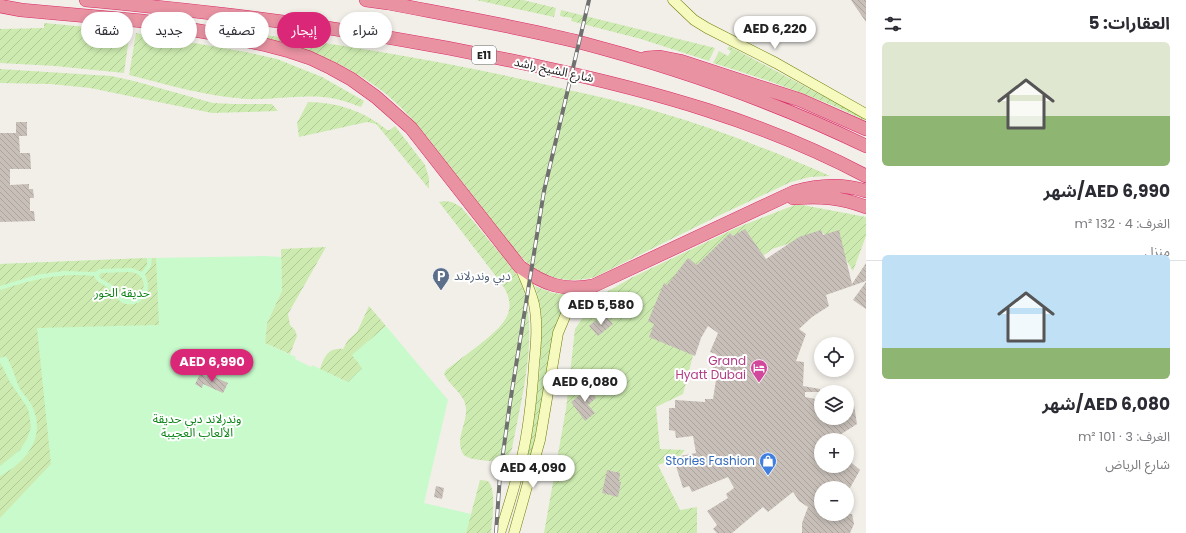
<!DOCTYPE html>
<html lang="ar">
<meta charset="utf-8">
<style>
:root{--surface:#fff;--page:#f2f2f3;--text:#2b2b33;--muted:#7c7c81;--line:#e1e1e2;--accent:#db2777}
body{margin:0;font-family:Poppins,"Noto Sans Arabic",sans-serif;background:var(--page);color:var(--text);direction:rtl;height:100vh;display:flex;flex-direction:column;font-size:15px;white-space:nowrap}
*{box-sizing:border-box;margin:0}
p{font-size:13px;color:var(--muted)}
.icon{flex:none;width:22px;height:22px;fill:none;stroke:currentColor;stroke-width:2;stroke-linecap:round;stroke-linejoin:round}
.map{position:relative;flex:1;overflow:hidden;direction:ltr}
.side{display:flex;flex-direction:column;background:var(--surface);width:320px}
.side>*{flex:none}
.top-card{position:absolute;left:12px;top:12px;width:380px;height:36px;direction:rtl;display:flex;gap:8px}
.fabs{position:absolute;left:814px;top:337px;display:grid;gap:8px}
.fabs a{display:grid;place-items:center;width:40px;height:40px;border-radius:50%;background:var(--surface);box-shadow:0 2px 6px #0003;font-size:20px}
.price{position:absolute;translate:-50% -34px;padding:0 9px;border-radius:14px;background:#fff;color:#222;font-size:13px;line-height:26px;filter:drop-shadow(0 1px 2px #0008)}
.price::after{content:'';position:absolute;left:50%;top:24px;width:12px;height:9px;margin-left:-6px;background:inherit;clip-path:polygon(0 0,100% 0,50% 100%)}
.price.on{background:var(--accent);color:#fff}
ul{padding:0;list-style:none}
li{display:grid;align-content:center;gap:8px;height:212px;padding:0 16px}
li+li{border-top:1px solid var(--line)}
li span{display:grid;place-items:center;height:124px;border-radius:6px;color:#555}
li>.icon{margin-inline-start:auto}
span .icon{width:72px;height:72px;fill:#fffc;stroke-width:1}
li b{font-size:17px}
h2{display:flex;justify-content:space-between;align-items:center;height:48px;padding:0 16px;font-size:17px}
.chip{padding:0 14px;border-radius:18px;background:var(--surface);box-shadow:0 2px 6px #0003;font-size:14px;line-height:36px}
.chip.on{background:var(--accent);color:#fff}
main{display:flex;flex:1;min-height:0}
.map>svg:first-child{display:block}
.park{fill:#c8facc}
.garden{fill:url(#garden-furrows)}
.building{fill:url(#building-back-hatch)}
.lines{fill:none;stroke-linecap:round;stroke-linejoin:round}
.secondary-casing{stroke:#707d05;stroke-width:11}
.highway-casing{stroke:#dc2a67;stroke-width:14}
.secondary{stroke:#f7fabf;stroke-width:10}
.highway{stroke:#e892a2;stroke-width:13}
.rail-casing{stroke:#707070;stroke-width:4}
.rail{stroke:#fff;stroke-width:2.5;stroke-dasharray:8;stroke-linecap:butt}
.labels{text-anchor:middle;stroke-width:4;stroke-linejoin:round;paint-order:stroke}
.shield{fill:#fff;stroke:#646464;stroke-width:1}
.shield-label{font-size:11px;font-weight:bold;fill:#222}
.street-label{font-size:12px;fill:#222;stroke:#fff}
.service-label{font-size:12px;fill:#4e5e75;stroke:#fff;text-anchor:start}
.park-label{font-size:12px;fill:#0c8416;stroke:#fff}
.hotel-label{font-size:12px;fill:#b23c85;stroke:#fff;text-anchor:end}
.shop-label{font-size:12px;fill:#366cbe;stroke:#fff;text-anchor:end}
</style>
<main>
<section class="side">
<h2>العقارات: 5<svg class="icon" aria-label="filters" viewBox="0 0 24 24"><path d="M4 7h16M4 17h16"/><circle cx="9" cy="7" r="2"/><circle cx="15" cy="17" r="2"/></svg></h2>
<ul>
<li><span style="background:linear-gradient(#dfe7d0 60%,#8fb573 0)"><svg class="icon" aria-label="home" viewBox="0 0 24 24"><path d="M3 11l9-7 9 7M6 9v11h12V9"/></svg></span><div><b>AED 6,990/شهر</b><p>الغرف: 4 · 132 m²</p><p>منزل</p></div></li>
<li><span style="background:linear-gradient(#bfe0f5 75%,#8fb573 0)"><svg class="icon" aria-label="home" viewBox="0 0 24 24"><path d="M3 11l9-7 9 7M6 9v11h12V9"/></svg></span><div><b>AED 6,080/شهر</b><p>الغرف: 3 · 101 m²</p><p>شارع الرياض</p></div></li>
</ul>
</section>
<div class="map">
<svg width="866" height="533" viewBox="0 0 866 533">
<defs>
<pattern id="garden-furrows" width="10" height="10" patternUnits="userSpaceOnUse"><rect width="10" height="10" fill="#cdebb0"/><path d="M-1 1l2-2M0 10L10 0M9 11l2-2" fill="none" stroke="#b0c997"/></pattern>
<pattern id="building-back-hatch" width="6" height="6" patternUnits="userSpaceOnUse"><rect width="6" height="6" fill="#c7bfb8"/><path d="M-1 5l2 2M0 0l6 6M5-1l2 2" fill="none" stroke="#aba49e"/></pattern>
</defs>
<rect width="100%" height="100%" fill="#f2efe9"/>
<!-- park -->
<path class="park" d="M265,256L281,257L282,291L267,323L265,343L296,357L295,359L311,367L312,365L348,382L351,355L386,326L448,400L424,503L471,514L466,533H0V264L150,258Z"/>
<!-- garden -->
<path class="garden" d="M476,0H523L556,8L554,17Z
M561,10L715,48L709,61L641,39L571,21L572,18L560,16Z
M44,23L130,31L124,73L55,66L0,63V29L44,28Z
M136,33L246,52L277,59L322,77L364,101L361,107C348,102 336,98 322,97C297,95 271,100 246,99C206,96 168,85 129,75Z
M257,34C353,46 448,62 543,84C580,93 618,100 655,111C715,128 773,151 830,176L810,177L791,182L718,216L595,277C566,285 539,277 519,255C495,225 472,194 448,164C429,139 410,114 386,94C348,64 303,46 257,36Z
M729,46L866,119V121C817,97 765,79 713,63L719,51L728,56L731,51L727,49Z
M0,69L111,76L134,81L213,103L234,104H272L278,111L212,113L90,88L50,84L0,83Z
M308,102C337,102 364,111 387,130H390L395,126L425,165L429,178V189L382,131L376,124L367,122L299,137L297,123Z
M444,201L452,202L461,207C472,219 482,232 492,244C501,254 510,264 517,275C543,322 521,399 512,449C506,463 494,462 481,460C474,459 468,459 463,454C455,440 466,425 466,411C467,395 450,387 444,374L446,370C457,362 468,353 479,345C500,328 522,312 501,283L439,202Z
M797,204L866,217V236L853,271L837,245L823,233L772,249L728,283L695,348L683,394L656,407L660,449L685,450L678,458L658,465L680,510L697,507V533H544L566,409L575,329L596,298L633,277L736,228Z
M326,247L288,314L290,325L295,330L297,336L290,354L265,343L267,323L282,291L281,249Z
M147,258V265L142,272L132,268L100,269L95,272L63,271L36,275L0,286V264Z
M152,258H156L159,325L37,328L51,464L0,518V476C25,463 46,438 33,408C30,400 23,395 19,387C15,377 12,366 6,356L0,358V290C31,280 61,272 94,276C96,282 103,284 108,288C113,292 117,300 123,303C141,310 154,290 145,275L151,266Z
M128,272C137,272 143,276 144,285L141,295L132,299L123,298L112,285L100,278L99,276L101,273Z
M535,286L553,293L574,295C551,319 550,357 544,389C539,415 535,441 528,467L525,466C533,432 537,399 540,365C541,338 544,312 535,286Z
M369,306L386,326L352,355L362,368L348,382L320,369C324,356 329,347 343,349L348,340L357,332Z
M0,362L10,382L27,407L29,413L31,427L27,439L20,450L0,466Z
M480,480L488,481C497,490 492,521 491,533H466Z"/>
<!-- building -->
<path class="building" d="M851,0H866V22L855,6Z
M16,122H27V136H19L20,153H30L31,169H10V185L29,184V189H33L34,198H30V211H34L35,221L0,222V133H16Z
M745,229L766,259L799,237L821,230L823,235L839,230L852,284L866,263V281L826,295L829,306L812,317L799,329L806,334L796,361L804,362L803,386L820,389V392H805V397L821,400V418H847V404L854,405L857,424L832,440H821V466H847V459L860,470L850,488H821V514H852L854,524L850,533H802V523L808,507L799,501L793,492L768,512L763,507L732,533H717L713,529L717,525L707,511L728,498L726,494L734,488L728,477L692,492L689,486L683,488L676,466L681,464L680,456L696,453L693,436L676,438L675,431L669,430V408H675V400L705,402V399H713L716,380L710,379L716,354L710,352L718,333L708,326L701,338L695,356L649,337L654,324L648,321L664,283L667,285L688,258L697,265L730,233L733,236Z
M866,282V309L853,300Z
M607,317L613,324L598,336L589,326L596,320L599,324Z
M200,374L207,377L208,374L228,383L223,393L203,384L202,388L195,384Z
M593,381L591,393L596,398L588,405L595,413L585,421L571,402L584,392L583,390Z
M607,470L620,473L619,482H621L618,497L602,493Z
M436,486L444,488L442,499L434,497Z"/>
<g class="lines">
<!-- secondary casing -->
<g class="secondary-casing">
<path id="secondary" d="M673,0L694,20L707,28L776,63L866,114
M500,533C508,508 516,482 522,457C529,427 532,396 534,365C536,345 538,324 534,304C531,291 525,279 520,267
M514,533L540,440L558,333L566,314L572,306L593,286"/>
</g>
<!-- highway casing -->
<g class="highway-casing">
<path id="highway" d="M86,0C127,4 169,8 211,13C322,25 432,43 541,67C653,91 765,122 866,176
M366,0L388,3C450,15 513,26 575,41C675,67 773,101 866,146
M0,6L21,10L143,21L211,33L266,45L289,51L310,58L331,68L351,79L376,97L411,128L520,267C545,285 563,291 593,286L794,192C818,185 841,183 866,191
M646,58L660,57L680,61L800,100L866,129
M793,198C820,196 840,197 866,207"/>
</g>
<!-- secondary -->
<use href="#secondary" class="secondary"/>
<!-- highway -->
<use href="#highway" class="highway"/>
<!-- rail casing -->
<g class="rail-casing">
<path id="rail" d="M496,533L500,475L510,403L544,191L589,0"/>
</g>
<!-- rail -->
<use href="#rail" class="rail"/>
</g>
<!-- icons -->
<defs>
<g id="parking-pin" transform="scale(0.9)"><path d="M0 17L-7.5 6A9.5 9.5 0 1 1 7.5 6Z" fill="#5c6f8a" stroke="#fff"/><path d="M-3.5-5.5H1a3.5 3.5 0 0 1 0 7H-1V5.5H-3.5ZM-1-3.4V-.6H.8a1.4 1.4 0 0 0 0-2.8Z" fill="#fff"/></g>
<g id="hotel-pin" transform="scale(0.9)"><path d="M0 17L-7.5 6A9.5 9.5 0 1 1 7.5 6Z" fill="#d1479c" stroke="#fff"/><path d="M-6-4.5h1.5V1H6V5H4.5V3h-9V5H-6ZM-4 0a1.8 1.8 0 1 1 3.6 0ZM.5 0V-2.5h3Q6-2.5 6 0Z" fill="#fff"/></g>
<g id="shop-pin" transform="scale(0.9)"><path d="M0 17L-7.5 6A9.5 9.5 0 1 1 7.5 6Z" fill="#3f7fe0" stroke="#fff"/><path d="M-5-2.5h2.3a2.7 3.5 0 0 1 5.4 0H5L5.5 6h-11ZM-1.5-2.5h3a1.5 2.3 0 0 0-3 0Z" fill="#fff"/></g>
</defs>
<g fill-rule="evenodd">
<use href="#parking-pin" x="441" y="276"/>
<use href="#hotel-pin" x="759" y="368"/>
<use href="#shop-pin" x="768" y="461"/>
</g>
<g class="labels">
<!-- shield labels -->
<rect class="shield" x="472" y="46" width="24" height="18" rx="3"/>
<g class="shield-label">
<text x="484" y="59">E11</text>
</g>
<!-- street labels -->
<g class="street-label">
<text transform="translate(554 70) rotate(12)" y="4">شارع الشيخ راشد</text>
</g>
<!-- service labels -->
<g class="service-label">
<text x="454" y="280">دبي وندرلاند</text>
</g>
<!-- park labels -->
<g class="park-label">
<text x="122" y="297">حديقة الخور</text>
<text x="197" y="423">وندرلاند دبي حديقة<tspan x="197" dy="14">الألعاب العجيبة</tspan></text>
</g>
<!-- hotel labels -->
<g class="hotel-label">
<text x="746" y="365">Grand<tspan x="746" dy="14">Hyatt Dubai</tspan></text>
</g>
<!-- shop labels -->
<g class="shop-label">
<text x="755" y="465">Stories Fashion</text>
</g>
</g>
</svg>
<div class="fabs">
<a><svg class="icon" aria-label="locate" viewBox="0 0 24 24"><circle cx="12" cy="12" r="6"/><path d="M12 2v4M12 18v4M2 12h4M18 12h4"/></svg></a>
<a><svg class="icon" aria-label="layers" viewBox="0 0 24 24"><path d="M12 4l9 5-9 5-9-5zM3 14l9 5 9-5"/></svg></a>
<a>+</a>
<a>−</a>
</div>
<b class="price" style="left:775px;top:50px">AED 6,220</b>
<b class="price" style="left:601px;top:326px">AED 5,580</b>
<b class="price on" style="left:212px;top:383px">AED 6,990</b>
<b class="price" style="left:585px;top:403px">AED 6,080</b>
<b class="price" style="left:533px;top:489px">AED 4,090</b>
<div class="top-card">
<a class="chip">شراء</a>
<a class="chip on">إيجار</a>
<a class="chip">تصفية</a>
<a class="chip">جديد</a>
<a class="chip">شقة</a>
</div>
</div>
</main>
